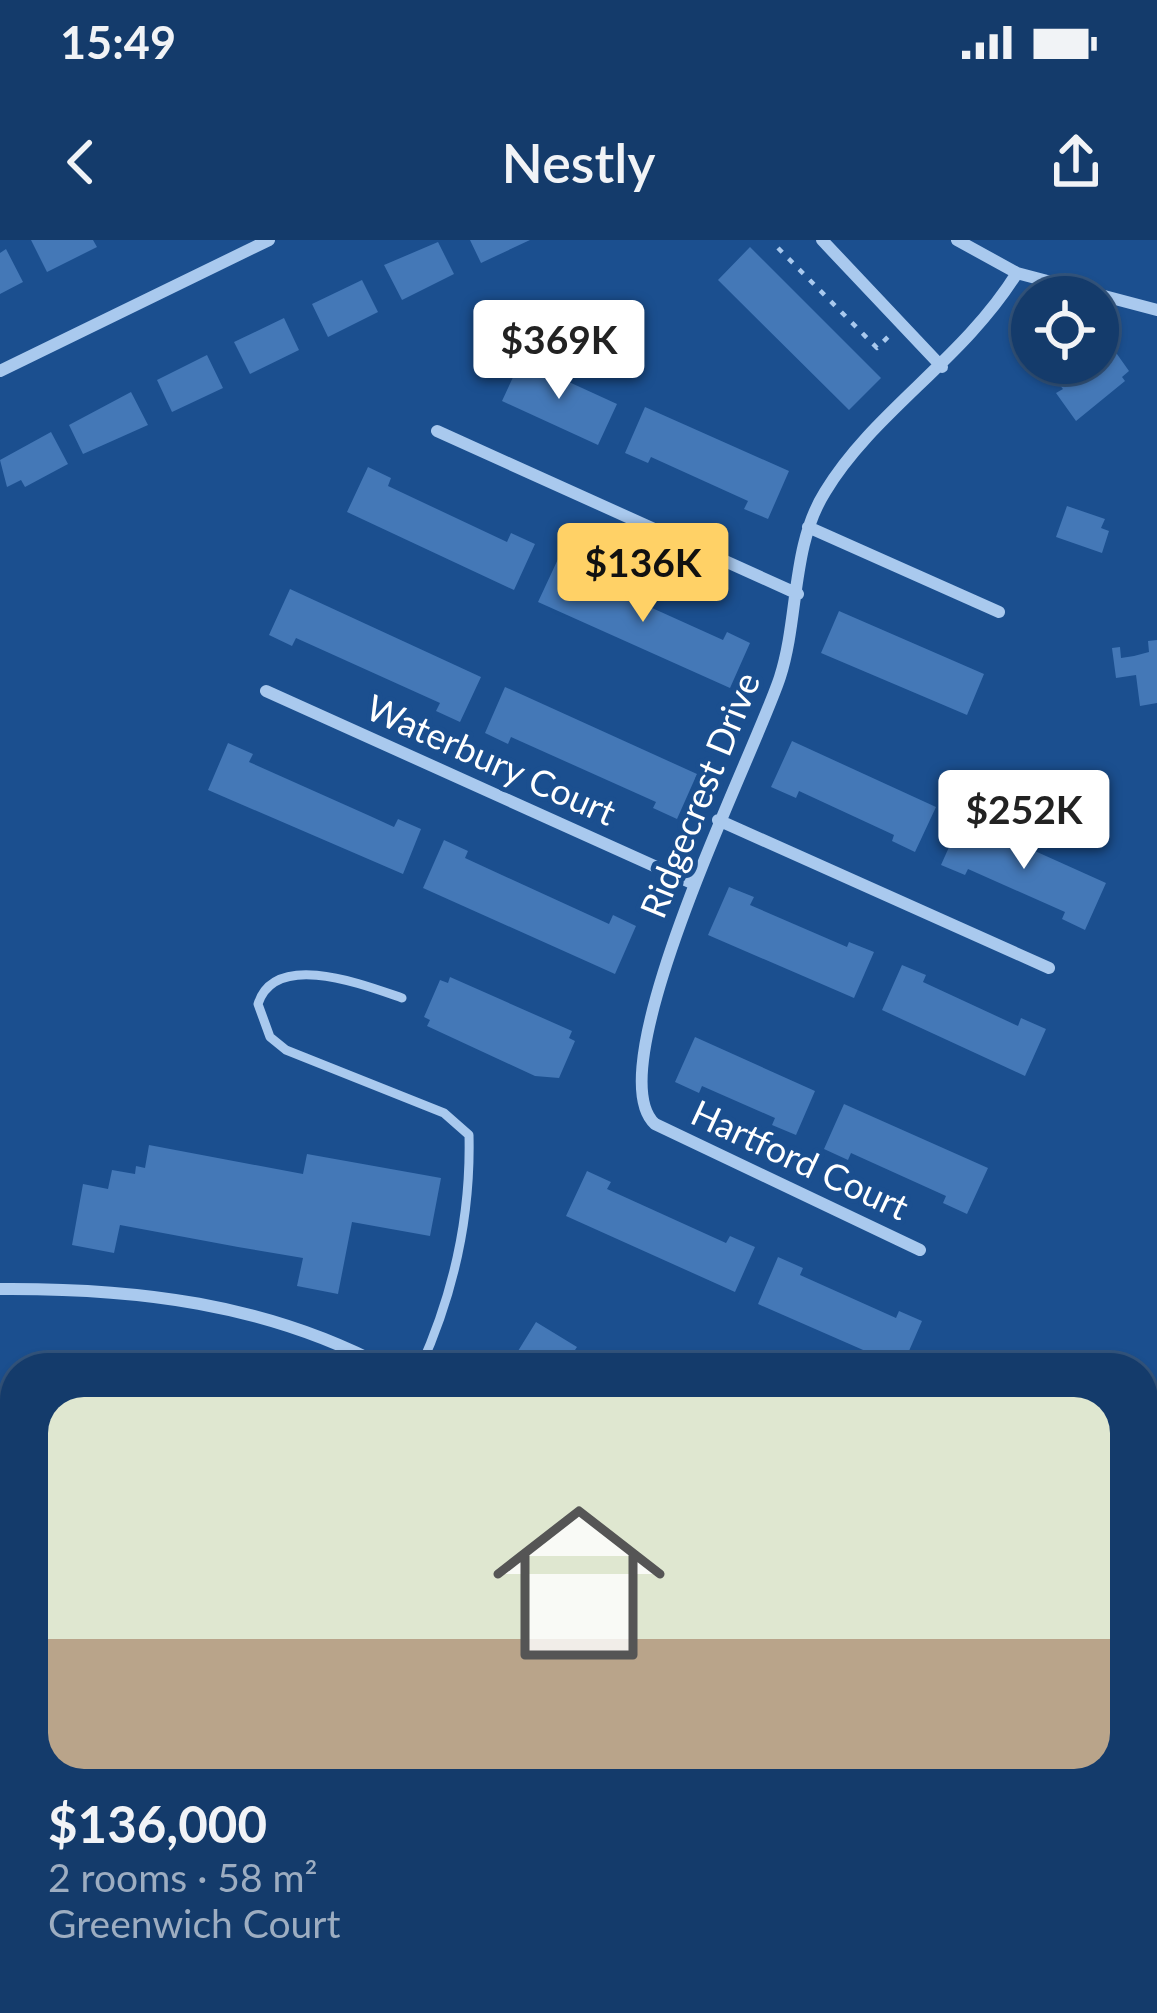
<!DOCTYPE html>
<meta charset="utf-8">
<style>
:root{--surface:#143b6b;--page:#1d4271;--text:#f1f3f6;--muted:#9dadc1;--line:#33557e;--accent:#ffd166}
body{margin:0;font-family:Lato,sans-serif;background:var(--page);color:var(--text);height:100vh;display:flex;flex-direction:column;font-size:45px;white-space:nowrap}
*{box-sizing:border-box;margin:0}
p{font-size:39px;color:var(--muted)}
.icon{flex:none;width:66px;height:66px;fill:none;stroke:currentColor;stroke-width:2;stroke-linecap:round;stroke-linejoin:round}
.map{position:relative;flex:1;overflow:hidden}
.drawer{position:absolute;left:0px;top:1113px;width:1158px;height:660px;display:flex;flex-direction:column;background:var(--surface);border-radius:48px 48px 0 0;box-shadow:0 3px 9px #0004,0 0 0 3px var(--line)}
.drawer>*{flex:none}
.controls{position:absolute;left:1011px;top:36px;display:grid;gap:24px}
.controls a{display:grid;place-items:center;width:108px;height:108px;border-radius:50%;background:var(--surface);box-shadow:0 3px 9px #0004,0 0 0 3px var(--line);font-size:60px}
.price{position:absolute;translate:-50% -102px;padding:0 27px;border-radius:12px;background:#fff;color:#222;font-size:39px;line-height:78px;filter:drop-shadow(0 3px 6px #0008)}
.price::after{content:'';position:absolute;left:50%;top:72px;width:36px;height:27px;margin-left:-18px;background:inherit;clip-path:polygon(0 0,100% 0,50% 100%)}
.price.active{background:var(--accent);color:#111}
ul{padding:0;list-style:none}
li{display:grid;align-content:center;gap:24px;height:636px;padding:0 48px}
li+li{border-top:3px solid var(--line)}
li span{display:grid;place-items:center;height:372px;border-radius:36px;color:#555}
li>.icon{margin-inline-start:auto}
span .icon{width:216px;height:216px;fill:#fffc;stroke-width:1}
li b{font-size:51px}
.status{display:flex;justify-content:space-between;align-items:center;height:84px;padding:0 60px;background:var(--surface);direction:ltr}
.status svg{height:33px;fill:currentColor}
header{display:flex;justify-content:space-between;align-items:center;height:156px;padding:0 48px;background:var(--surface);font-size:54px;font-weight:600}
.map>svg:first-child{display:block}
.building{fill:#4478b7}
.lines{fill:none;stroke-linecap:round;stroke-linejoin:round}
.path{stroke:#a9c9ee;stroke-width:4.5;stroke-dasharray:6 9;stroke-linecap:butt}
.service{stroke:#a9c9ee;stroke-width:9}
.minor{stroke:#a9c9ee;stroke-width:12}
.primary{stroke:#f0f6ff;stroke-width:30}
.labels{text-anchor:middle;stroke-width:10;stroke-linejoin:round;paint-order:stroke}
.street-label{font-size:36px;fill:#fff;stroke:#1b4f8f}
</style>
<div class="status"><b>15:49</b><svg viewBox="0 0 49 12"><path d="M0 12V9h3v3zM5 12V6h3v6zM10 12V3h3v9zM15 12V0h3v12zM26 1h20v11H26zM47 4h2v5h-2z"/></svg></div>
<header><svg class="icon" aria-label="back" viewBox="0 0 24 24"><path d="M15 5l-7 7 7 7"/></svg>Nestly<svg class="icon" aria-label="share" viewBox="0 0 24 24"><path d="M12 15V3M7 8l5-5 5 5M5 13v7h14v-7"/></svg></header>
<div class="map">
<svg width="1157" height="1773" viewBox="0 0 1157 1773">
<rect width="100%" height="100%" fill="#1b4f8f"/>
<!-- building -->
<path class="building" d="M31,0H93L97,7L47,32Z
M470,0H530L481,23Z
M438,2L454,34L402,60L384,25Z
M750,7L881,138L849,170L718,40Z
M6,9L23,42L0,54V13Z
M362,40L378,72L328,97L312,64Z
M284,78L299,110L250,134L234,102Z
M1101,107L1105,112L1112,107L1129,131L1122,137L1125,141L1076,181L1056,153L1063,149L1057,142L1098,123Z
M207,115L223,148L172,172L157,140Z
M521,120L617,164L598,205L502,161Z
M131,152L148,185L83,214L69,185Z
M645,167L789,231L768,279L744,269L748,261L651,217L648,223L625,213Z
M51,192L68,224L25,247L21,240L7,247L0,220Z
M368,227L391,238L388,246L507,302L511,293L535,304L514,350L347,272Z
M1067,266L1105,279L1101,288L1109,291L1102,313L1056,297Z
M559,317L582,327L579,335L723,400L727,392L750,403L730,448L538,362Z
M290,349L481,437L460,482L436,471L440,463L296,398L292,406L269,395Z
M839,371L984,434L967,475L821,413Z
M1157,400V463L1140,466L1136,435L1116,438L1112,408L1120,407L1121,418L1134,416L1149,412L1148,401Z
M505,447L697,534L677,579L653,568L656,562L511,497L508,504L485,493Z
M792,501L936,567L915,612L892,601L894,595L799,551L796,558L771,547Z
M228,503L253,514L249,522L370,576L394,587L398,579L421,589L403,634L208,550Z
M962,578L1106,643L1085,690L1062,679L1065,672L968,629L965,635L941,625Z
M444,600L468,611L465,618L609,684L613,675L636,686L615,734L423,648Z
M729,647L754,657L750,665L847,707L849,702L874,712L854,758L708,695Z
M902,725L926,735L923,742L1018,786L1021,778L1046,789L1025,836L882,770Z
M450,737L572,791L569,798L575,801L559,838L535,836L427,786L430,780L424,777L440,740L448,743Z
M695,797L815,851L796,895L772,885L775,878L702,846L699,853L675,842Z
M844,864L988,928L967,974L943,963L946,956L851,913L848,920L824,909Z
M149,905L303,934L307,914L441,938L430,996L352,982L338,1054L297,1046L303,1018L238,1007L120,985L114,1013L72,1005L83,944L108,949L112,930L135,934L136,926L145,928Z
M587,931L611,942L607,949L726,1003L730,996L755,1007L735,1052L566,976Z
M778,1017L803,1028L800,1035L896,1078L899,1071L922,1081L902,1127L758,1064Z
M536,1082L577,1107L563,1128H545L518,1111Z
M15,1398V1450L3,1436L10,1429L0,1417Z
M1157,1476V1524L1143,1510Z
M565,1758H617L600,1773H578Z
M812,1758H835L848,1773H795Z"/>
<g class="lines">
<!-- path -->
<path class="path" d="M778,8L877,108L888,97"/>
<!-- service -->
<path class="service" d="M402,758C364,745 275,710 258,764L270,797L286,810L444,873L469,895C471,977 454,1053 420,1128
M1063,1764L1071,1773"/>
<!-- minor -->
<path class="minor" d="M822,0L942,127
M957,0L1017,33L1157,70
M0,131L269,0
M437,191L798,354
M808,287L999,372
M266,451L692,643
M718,580L1049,728
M920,1010L655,884C595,829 757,509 780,437C799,378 791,306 825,252C873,172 963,120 1017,33
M0,1049C135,1048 266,1063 387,1128
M0,1248L15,1236
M1143,1599L1157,1607
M36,1773L53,1758
M689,1773L706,1758"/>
<!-- primary -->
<path class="primary" d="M0,1591L15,1608
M147,1758L160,1773"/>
</g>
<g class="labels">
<!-- street labels -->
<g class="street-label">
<text transform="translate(491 520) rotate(24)" y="13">Waterbury Court</text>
<text transform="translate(700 555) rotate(-68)" y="13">Ridgecrest Drive</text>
<text transform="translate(800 920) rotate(25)" y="13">Hartford Court</text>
</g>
</g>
</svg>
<div class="controls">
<a><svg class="icon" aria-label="locate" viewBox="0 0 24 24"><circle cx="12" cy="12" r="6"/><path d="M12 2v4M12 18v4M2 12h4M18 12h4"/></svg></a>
</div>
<b class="price" style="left:559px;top:162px">$369K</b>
<b class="price active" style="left:643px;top:385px">$136K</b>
<b class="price" style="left:1024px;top:632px">$252K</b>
<section class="drawer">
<ul>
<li><span style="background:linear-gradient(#dfe7d0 65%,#b9a48a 0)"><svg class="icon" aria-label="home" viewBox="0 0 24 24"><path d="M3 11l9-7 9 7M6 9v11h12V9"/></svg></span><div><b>$136,000</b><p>2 rooms · 58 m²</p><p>Greenwich Court</p></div></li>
</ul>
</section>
</div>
